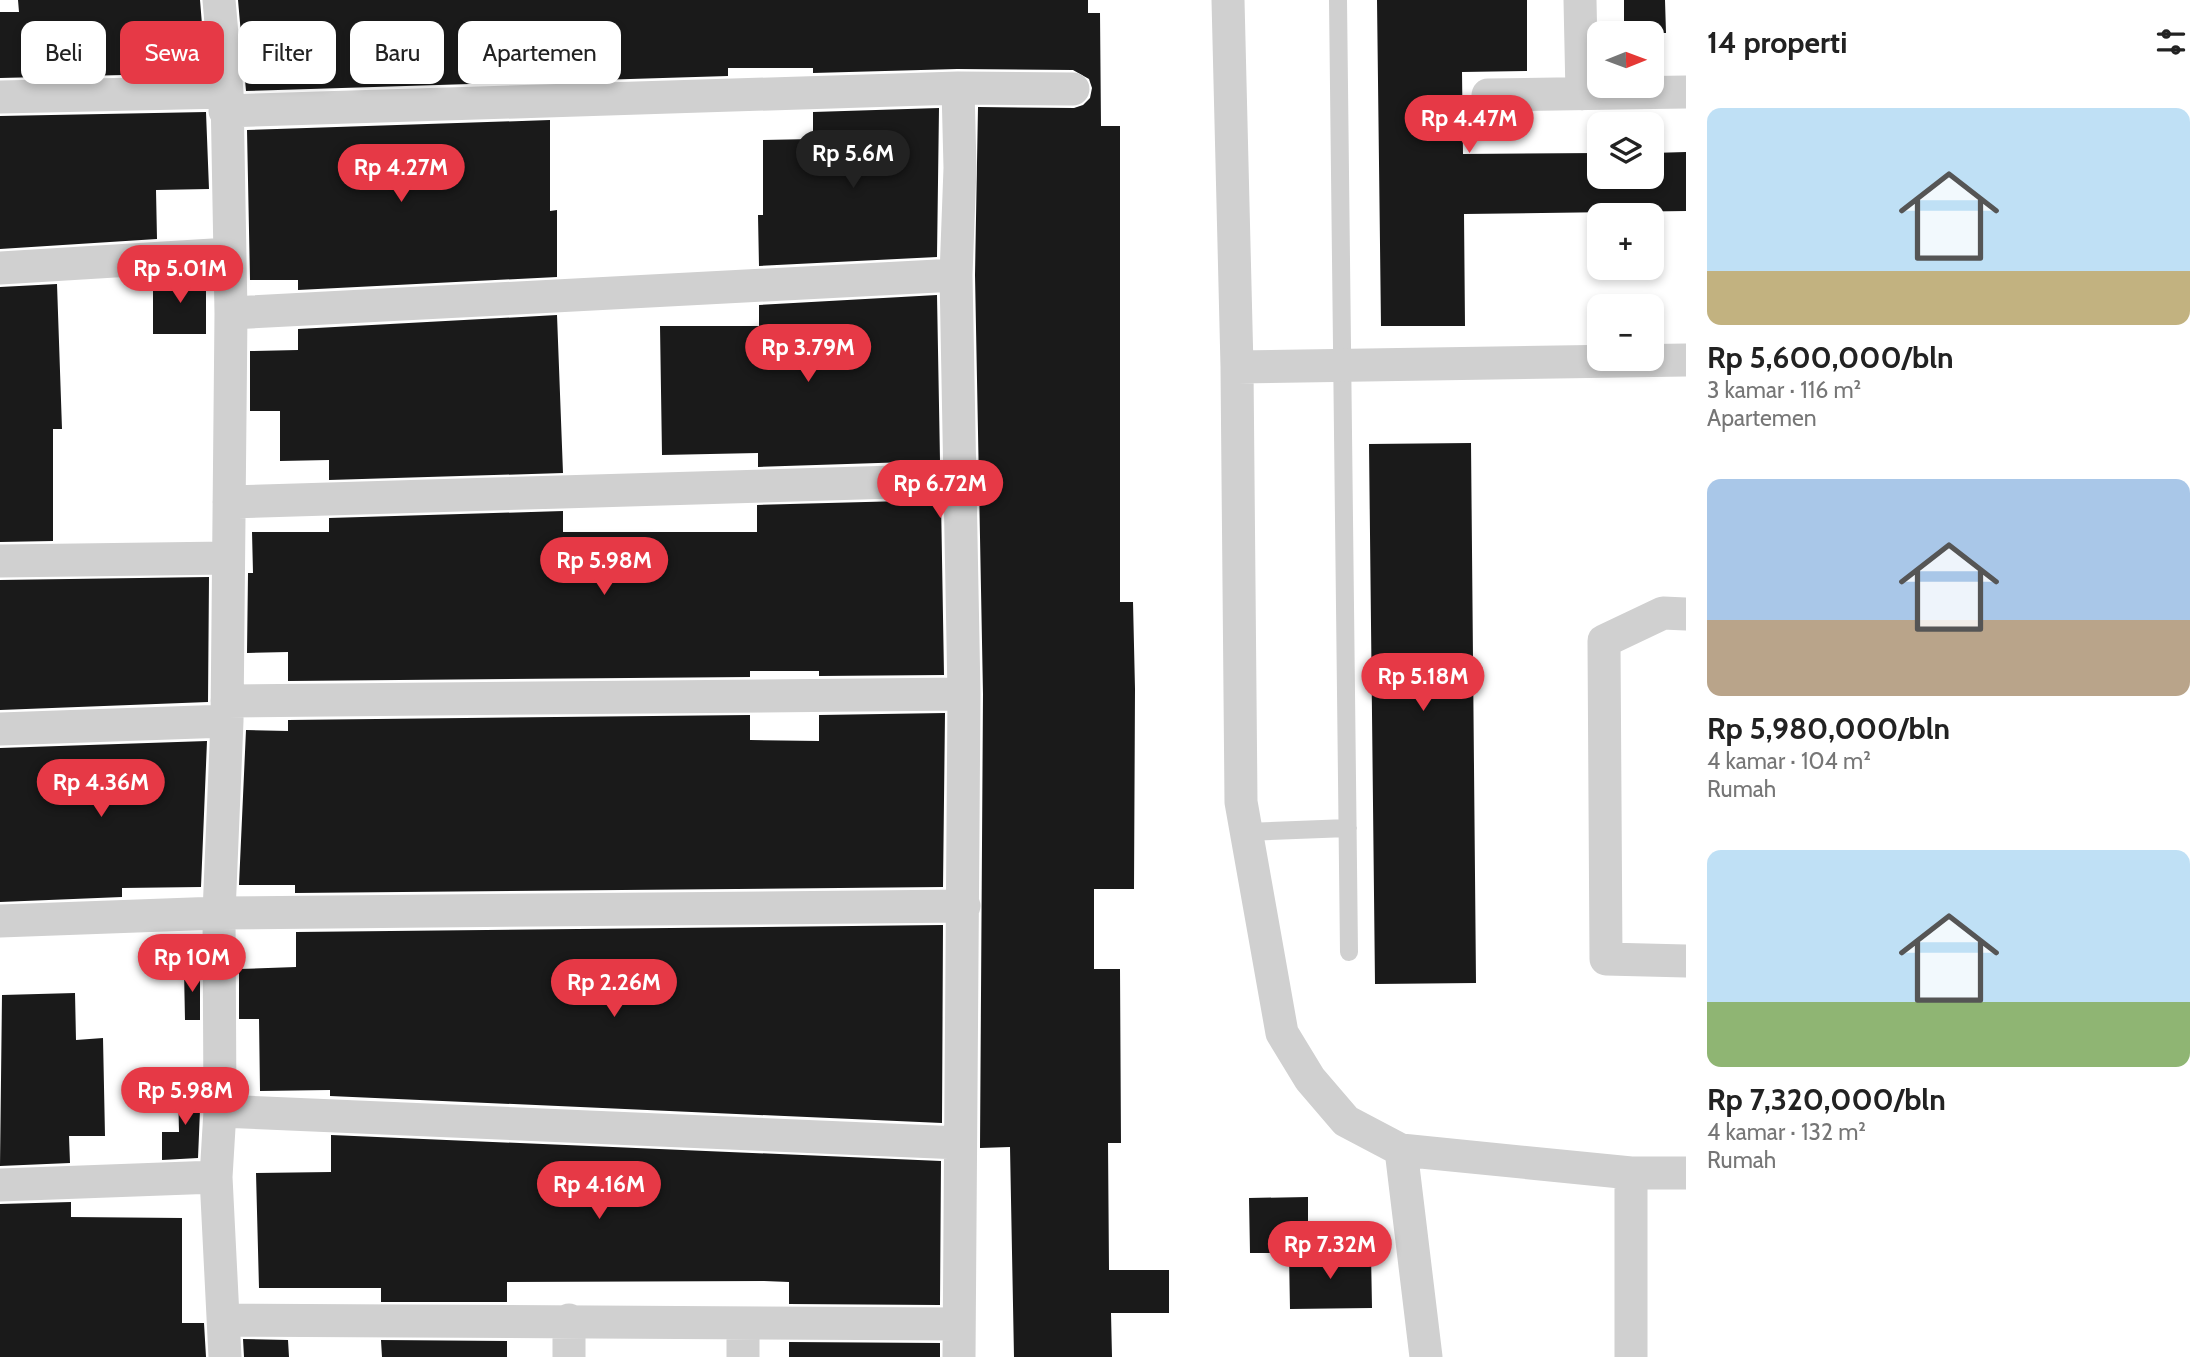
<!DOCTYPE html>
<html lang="id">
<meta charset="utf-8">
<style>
:root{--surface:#fff;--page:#f6f6f6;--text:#222;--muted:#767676;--accent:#e63946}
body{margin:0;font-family:Cabin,sans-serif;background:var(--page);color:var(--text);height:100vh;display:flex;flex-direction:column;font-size:26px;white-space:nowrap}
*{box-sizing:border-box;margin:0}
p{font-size:23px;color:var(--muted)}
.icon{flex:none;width:38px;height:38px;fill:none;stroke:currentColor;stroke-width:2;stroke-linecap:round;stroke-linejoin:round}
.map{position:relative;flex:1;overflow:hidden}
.side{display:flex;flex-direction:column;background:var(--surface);width:525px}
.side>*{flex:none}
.banner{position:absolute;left:21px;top:21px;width:665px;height:63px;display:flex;gap:14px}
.needle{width:46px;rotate:89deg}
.controls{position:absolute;left:1587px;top:21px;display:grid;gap:14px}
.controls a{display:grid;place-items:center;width:77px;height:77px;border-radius:14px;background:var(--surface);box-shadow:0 4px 10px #0003;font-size:35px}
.price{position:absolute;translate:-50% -60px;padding:0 16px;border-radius:24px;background:var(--accent);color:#fff;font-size:23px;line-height:46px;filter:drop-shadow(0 2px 4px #0008)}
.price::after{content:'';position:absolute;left:50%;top:42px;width:21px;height:16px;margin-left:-10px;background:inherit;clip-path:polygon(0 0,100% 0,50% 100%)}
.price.current{background:#222;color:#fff}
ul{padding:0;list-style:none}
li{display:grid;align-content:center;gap:14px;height:371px;padding:0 21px}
li span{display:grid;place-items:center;height:217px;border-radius:14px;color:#555}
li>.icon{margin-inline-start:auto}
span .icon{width:126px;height:126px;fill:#fffc;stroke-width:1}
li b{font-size:30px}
h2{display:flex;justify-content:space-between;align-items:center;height:84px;padding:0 21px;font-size:30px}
.chip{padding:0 24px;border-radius:14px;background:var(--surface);box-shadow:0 4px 10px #0003;font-size:24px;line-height:63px}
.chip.current{background:var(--accent);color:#fff}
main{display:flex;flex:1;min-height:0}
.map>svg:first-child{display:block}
.building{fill:#1a1a1a}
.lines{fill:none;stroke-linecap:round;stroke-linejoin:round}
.service{stroke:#d0d0d0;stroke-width:18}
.minor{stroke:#d0d0d0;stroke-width:33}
</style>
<main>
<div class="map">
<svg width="1686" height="1357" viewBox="0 0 1686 1357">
<rect width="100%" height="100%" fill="#fff"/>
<!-- building -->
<path class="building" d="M18,0H200L206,73L0,78V12H19Z
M238,0H1088V13H1100L1101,126H1120V602H1133L1135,689L1134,889H1094V969H1120L1121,1143H1108L1109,1270H1169V1313H1111L1112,1357H1014L1010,1147L980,1148L983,694L975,275L978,107L1074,108L1083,105L1090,98L1092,88L1089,79L1073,70L957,69L813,73V68H728V76L246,91Z
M1377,0H1527V71L1462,72L1463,154L1600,153V177H1652V153L1686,152V211L1464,214L1465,326H1381Z
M1624,0H1665L1666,33H1624Z
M939,108L937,257L759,266L758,215H763V140L813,139V112Z
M206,112L209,189L156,190L157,239L0,249V116Z
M550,120V211L557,210V277L298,290V280H250L247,130Z
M195,275H206V334H153V278Z
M57,284L62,429H53V541L0,542V287Z
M937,295L940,461L758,467V453L662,455L660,326H759V305Z
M557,315L563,473L329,480V460L280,461V411H250V351L298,350V329Z
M1471,443L1476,983L1375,984L1369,444Z
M941,500L944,675L819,676V671H750V677L288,681V652L247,653L248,573H253L252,532H329V518L563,511V532H757V505Z
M209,577L208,702L0,710V580Z
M945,713L943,887L295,893V885H239L246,730L288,731V720L750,715V740L819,741V715Z
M207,741L201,887L122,888V897L0,902V748Z
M943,925L942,1123L330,1096V1090L260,1091L259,1019H239V969L296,967V932Z
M200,969V1020H185L184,970Z
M75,993L76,1040L103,1038L105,1136H69L70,1163L0,1166L2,995Z
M201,1086L198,1158L162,1160V1132H179L178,1087Z
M331,1135L941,1161L940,1305L789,1304V1282L764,1281L507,1282V1302H381V1288H259L256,1173L331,1172Z
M1308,1197V1253H1250L1249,1198Z
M71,1202V1217L182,1218V1323H204L206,1357H0V1204Z
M1371,1253L1372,1308L1290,1309L1289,1254Z
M243,1339L288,1340L289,1357H244Z
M381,1340L507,1341V1357H382Z
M789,1342L940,1343V1357H789Z"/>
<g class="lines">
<!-- service -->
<path class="service" d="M1338,0L1349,952
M1246,832L1348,828"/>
<!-- minor -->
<path class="minor" d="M219,0L227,92L231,313L227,721L219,913L220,1111L216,1177L225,1357
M1228,0L1237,367L1241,802L1282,1033L1310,1079L1346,1121L1401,1150L1426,1357
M1580,0L1582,94
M958,88L1073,89
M1488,95L1686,92
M0,97L227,92
M225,111L958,88L960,168L956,275L964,694L959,1357
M0,268L229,254
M231,313L956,275
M1237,367L1686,360
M229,502L960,480
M0,561L227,558
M1686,614L1663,613L1604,641L1606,959L1686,961
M227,701L964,694
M0,729L227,721
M0,921L219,913L964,906
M220,1111L960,1143
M1401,1150L1631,1173H1686
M1631,1173V1357
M0,1185L216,1177
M225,1320L958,1324
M569,1320V1357
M743,1357V1324"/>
</g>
</svg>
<div class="controls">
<a><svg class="needle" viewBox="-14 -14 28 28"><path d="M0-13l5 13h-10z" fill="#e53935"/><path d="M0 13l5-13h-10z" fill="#767676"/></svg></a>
<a><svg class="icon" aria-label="layers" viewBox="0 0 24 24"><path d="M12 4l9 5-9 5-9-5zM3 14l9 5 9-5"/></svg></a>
<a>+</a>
<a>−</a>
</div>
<b class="price" style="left:1469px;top:155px">Rp 4.47M</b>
<b class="price current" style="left:853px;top:190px">Rp 5.6M</b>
<b class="price" style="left:401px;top:204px">Rp 4.27M</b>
<b class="price" style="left:180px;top:305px">Rp 5.01M</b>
<b class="price" style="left:808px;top:384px">Rp 3.79M</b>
<b class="price" style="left:940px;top:520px">Rp 6.72M</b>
<b class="price" style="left:604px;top:597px">Rp 5.98M</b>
<b class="price" style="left:1423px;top:713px">Rp 5.18M</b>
<b class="price" style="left:101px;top:819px">Rp 4.36M</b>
<b class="price" style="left:192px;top:994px">Rp 10M</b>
<b class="price" style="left:614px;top:1019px">Rp 2.26M</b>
<b class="price" style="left:185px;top:1127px">Rp 5.98M</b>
<b class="price" style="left:599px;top:1221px">Rp 4.16M</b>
<b class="price" style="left:1330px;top:1281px">Rp 7.32M</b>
<div class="banner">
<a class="chip">Beli</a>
<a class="chip current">Sewa</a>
<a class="chip">Filter</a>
<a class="chip">Baru</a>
<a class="chip">Apartemen</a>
</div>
</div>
<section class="side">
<h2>14 properti<svg class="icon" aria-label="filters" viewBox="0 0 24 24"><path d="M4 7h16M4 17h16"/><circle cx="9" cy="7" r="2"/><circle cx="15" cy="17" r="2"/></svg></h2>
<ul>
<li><span style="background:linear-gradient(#bfe0f5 75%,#c2b280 0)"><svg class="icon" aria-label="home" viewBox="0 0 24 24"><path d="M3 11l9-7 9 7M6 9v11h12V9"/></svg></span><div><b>Rp 5,600,000/bln</b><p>3 kamar · 116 m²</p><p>Apartemen</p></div></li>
<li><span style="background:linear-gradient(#a9c7e8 65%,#b9a48a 0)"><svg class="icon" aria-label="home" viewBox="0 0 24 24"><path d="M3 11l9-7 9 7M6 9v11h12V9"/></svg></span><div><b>Rp 5,980,000/bln</b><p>4 kamar · 104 m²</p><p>Rumah</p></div></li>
<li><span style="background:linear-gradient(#bfe0f5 70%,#8fb573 0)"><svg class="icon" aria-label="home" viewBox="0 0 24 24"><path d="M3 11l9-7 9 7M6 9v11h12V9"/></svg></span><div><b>Rp 7,320,000/bln</b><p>4 kamar · 132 m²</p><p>Rumah</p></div></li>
</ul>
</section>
</main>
